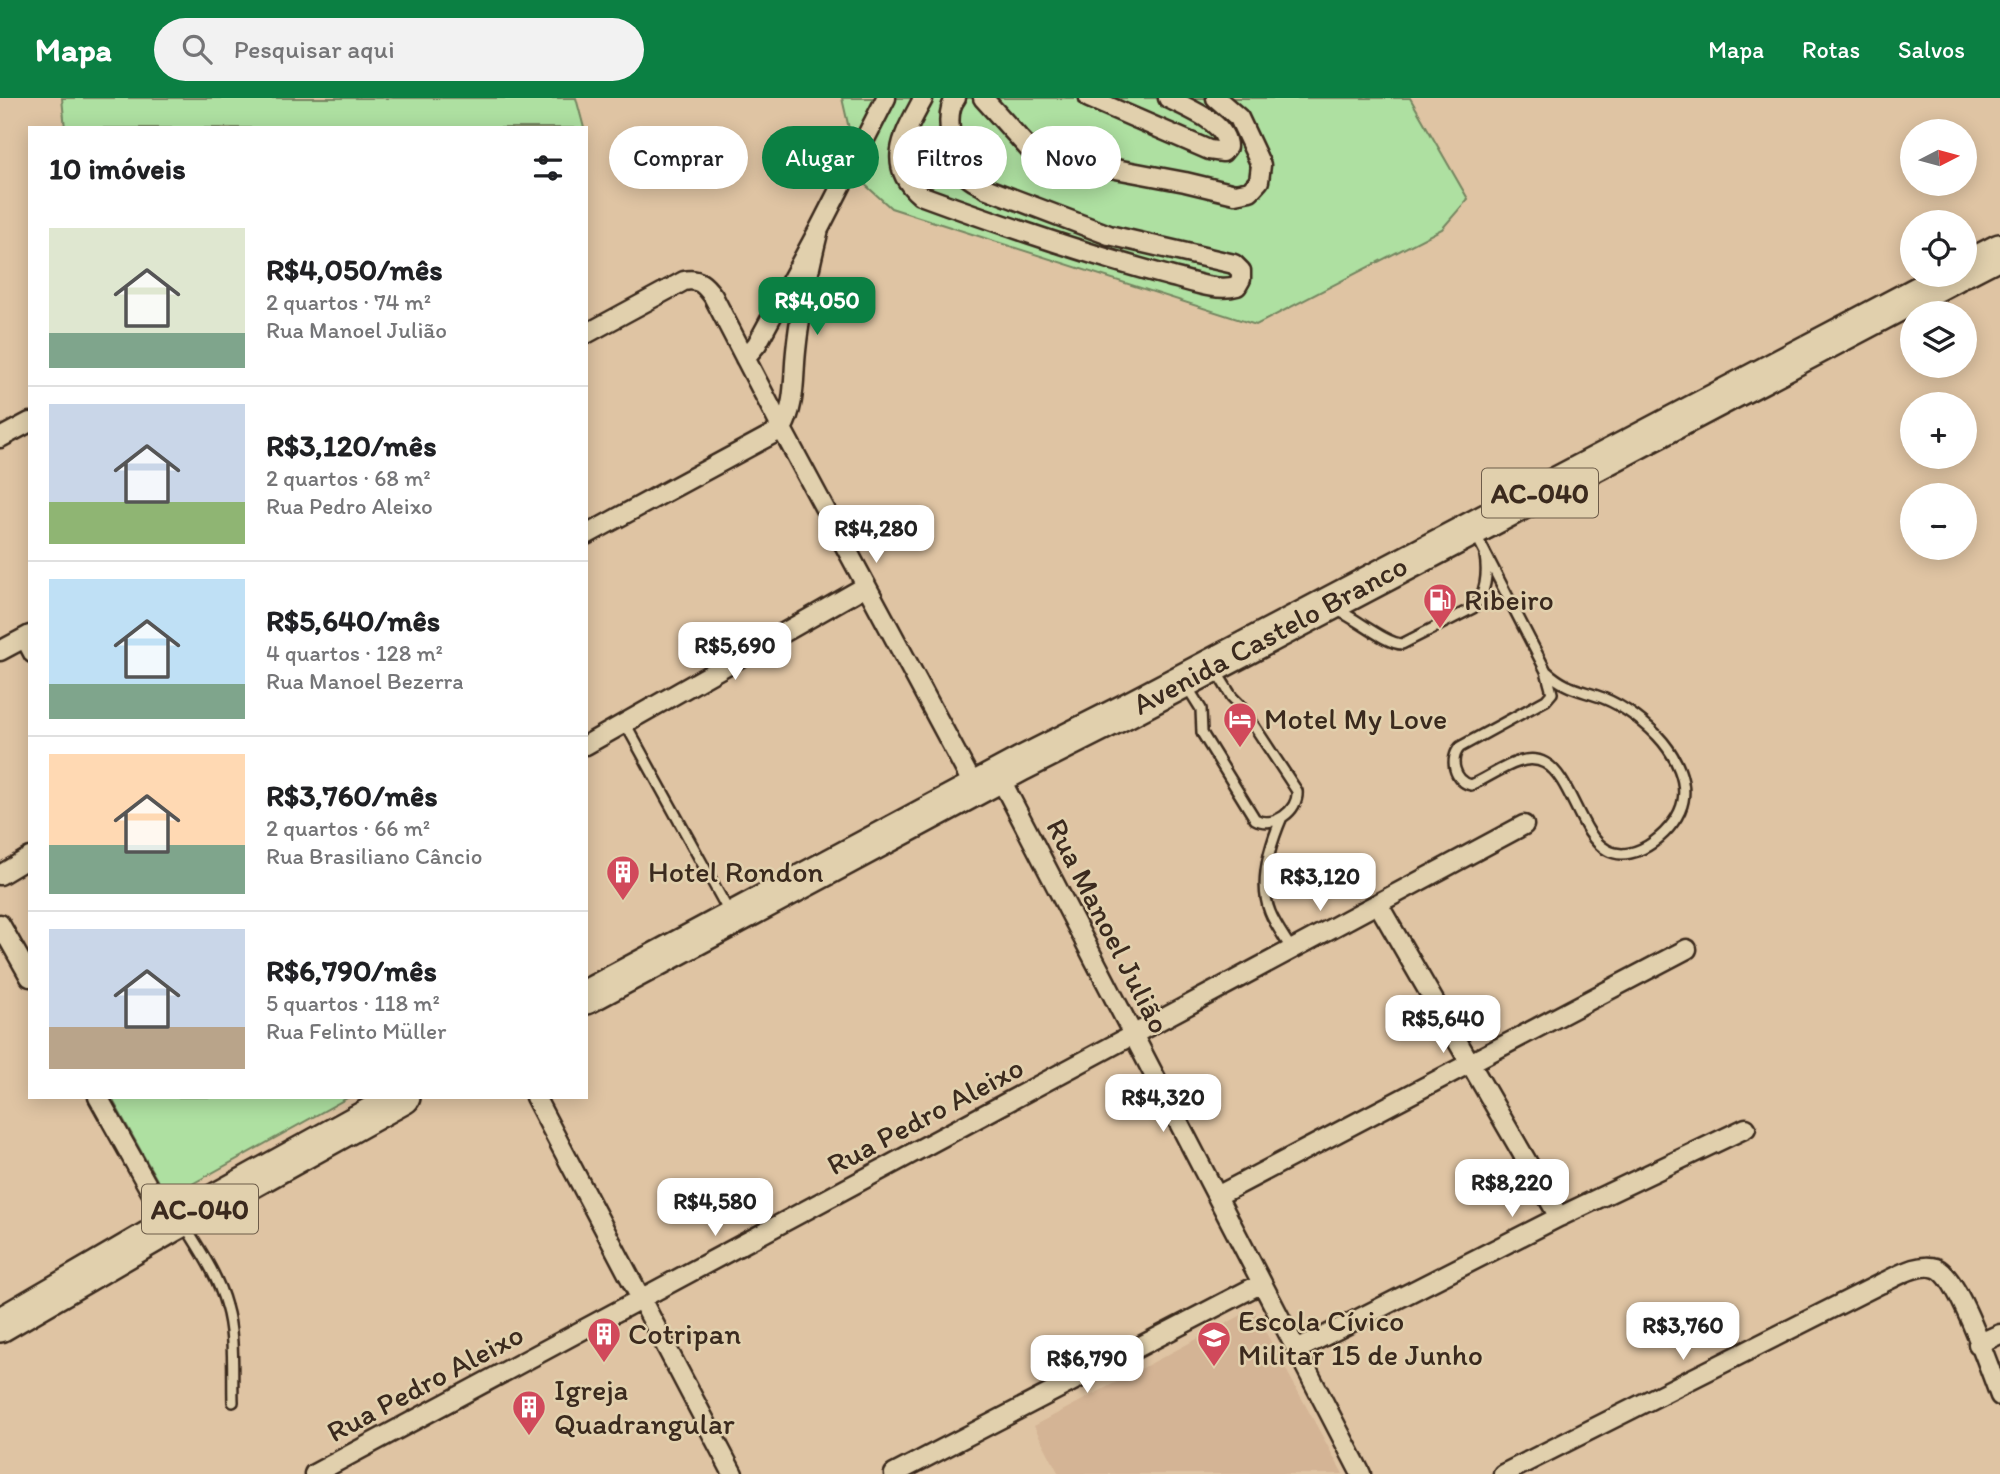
<!DOCTYPE html>
<html lang="pt">
<meta charset="utf-8">
<style>
:root{--surface:#fff;--page:#f2f2f2;--text:#202124;--muted:#757577;--line:#e0e0e0;--accent:#0b8043}
body{margin:0;font-family:Itim,sans-serif;background:var(--page);color:var(--text);height:100vh;display:flex;flex-direction:column;font-size:26px;white-space:nowrap}
*{box-sizing:border-box;margin:0}
p{font-size:23px;color:var(--muted)}
.icon{flex:none;width:38px;height:38px;fill:none;stroke:currentColor;stroke-width:2;stroke-linecap:round;stroke-linejoin:round}
.map{position:relative;flex:1;overflow:hidden}
.sheet{position:absolute;left:28px;top:28px;width:560px;height:973px;display:flex;flex-direction:column;background:var(--surface);border-radius:0px;box-shadow:0 4px 18px #0003}
.sheet>*{flex:none}
.top-card{position:absolute;left:609px;top:28px;width:665px;height:63px;display:flex;gap:14px}
.needle{width:46px;rotate:84deg}
.buttons{position:absolute;left:1900px;top:21px;display:grid;gap:14px}
.buttons a{display:grid;place-items:center;width:77px;height:77px;border-radius:50%;background:var(--surface);box-shadow:0 4px 18px #0003;font-size:35px}
.price{position:absolute;translate:-50% -60px;padding:0 16px;border-radius:14px;background:#fff;color:#222;font-size:23px;line-height:46px;filter:drop-shadow(0 2px 4px #0008)}
.price::after{content:'';position:absolute;left:50%;top:42px;width:21px;height:16px;margin-left:-10px;background:inherit;clip-path:polygon(0 0,100% 0,50% 100%)}
.price.on{background:var(--accent);color:#fff}
ul{padding:0;list-style:none}
li{display:flex;align-items:center;gap:21px;height:175px;padding:0 21px}
li+li{border-top:2px solid var(--line)}
li span{display:grid;place-items:center;flex:none;width:196px;height:140px;border-radius:0px;color:#555}
li>.icon{margin-inline-start:auto}
span .icon{width:84px;height:84px;fill:#fffc;stroke-width:1}
li b{font-size:30px}
h2{display:flex;justify-content:space-between;align-items:center;height:84px;padding:0 21px;font-size:30px}
.chip{padding:0 24px;border-radius:32px;background:var(--surface);box-shadow:0 4px 18px #0003;font-size:24px;line-height:63px}
.chip.on{background:var(--accent);color:#fff}
header{display:flex;align-items:center;gap:42px;box-sizing:border-box;height:98px;padding:0 35px;background:var(--accent);color:#fff}
header strong{font-size:33px}
nav{display:flex;gap:38px;margin-inline-start:auto;font-size:24px}
.search{width:490px;height:63px;background:var(--page);display:flex;align-items:center;gap:18px;box-sizing:border-box;padding:0 24px;border-radius:38px;color:var(--muted);font-size:26px}
.map>svg:first-child{display:block}
.built{fill:#d4b495}
.green{fill:#aee0a1;stroke:#748560;stroke-width:2}
.lines{fill:none;stroke-linecap:round;stroke-linejoin:round}
.lane-casing{stroke:#3b2a1e;stroke-width:14}
.street-casing{stroke:#3b2a1e;stroke-width:23}
.highway-casing{stroke:#3b2a1e;stroke-width:38}
.lane{stroke:#e1d0ad;stroke-width:9}
.street{stroke:#e1d0ad;stroke-width:18}
.highway{stroke:#e1d0ad;stroke-width:33}
.labels{text-anchor:middle;stroke-width:5;stroke-linejoin:round;paint-order:stroke}
.shield{fill:#e1d0ad;stroke:#6d5c49;stroke-width:2}
.shield-label{font-size:28px;font-weight:bold;fill:#3b2a1e}
.poi-label{font-size:30px;fill:#3b2a1e;stroke:#e1d0ad;text-anchor:start}
.street-label{font-size:30px;fill:#3b2a1e;stroke:#e1d0ad}
</style>
<header>
<strong>Mapa</strong>
<div class="search"><svg class="icon" aria-label="search" viewBox="0 0 24 24"><circle cx="10" cy="10" r="6"/><path d="M15 15l6 6"/></svg>Pesquisar aqui</div>
<nav><a>Mapa</a><a>Rotas</a><a>Salvos</a></nav>
</header>
<div class="map">
<svg width="2000" height="1376" viewBox="0 0 2000 1376">
<rect width="100%" height="100%" fill="#dfc4a3"/>
<filter id="ink" filterUnits="userSpaceOnUse"><feTurbulence type="fractalNoise" baseFrequency=".0143" numOctaves="2"/><feDisplacementMap in="SourceGraphic" scale="14" xChannelSelector="R" yChannelSelector="G"/><feConvolveMatrix kernelMatrix="1 2 1 2 8 2 1 2 1" color-interpolation-filters="sRGB"/></filter>
<g filter="url(#ink)">
<!-- built -->
<path class="built" d="M1253,1211L1343,1376H1059L1034,1328Z"/>
<!-- green -->
<path class="green" d="M62,0H576L584,30H65Z
M842,0H1410L1468,101L1442,131L1256,227L891,110L861,83Z
M111,999H349L167,1100Z"/>
<g class="lines">
<!-- lane casing -->
<g class="lane-casing">
<path id="lane" d="M1475,435L1546,573L1552,595L1546,602L1460,649C1449,661 1454,683 1471,687C1492,679 1522,652 1545,665C1571,679 1580,738 1607,752C1635,768 1678,731 1683,703C1687,682 1676,660 1663,644C1649,627 1624,608 1603,600C1579,591 1567,592 1546,573
M1337,512C1356,520 1386,546 1402,546L1473,510C1486,497 1488,475 1485,458
M21,542L30,559
M1186,587L1201,611L1202,635L1255,721C1273,731 1299,713 1297,693L1241,608L1232,599L1216,573
M625,625L729,814
M1282,719C1270,747 1258,784 1270,814C1275,827 1285,840 1292,852
M184,1126C200,1152 218,1178 226,1208C235,1238 232,1273 233,1304"/>
</g>
<!-- street casing -->
<g class="street-casing">
<path id="street" d="M983,0L1031,53L1041,57L1185,84L1235,96L1250,93L1259,83L1261,67L1239,20L1216,0
M1089,0L1209,52L1223,54L1227,49C1227,24 1188,11 1168,0
M923,1C905,35 884,66 920,97C1002,127 1085,156 1169,178C1190,183 1216,194 1237,188L1241,181V173L1234,166L1109,137L985,90C980,86 971,83 967,78C953,62 942,17 956,0
M586,236L684,183C699,180 705,187 713,198L782,331L975,690
M745,260L757,246L819,131L886,0
M0,340L30,324
M586,437L782,331C796,306 793,281 796,253C800,212 809,171 819,131
M0,553L30,537
M586,647L866,488
M999,678L1361,1376
M0,777L30,759
M1378,806L1559,1119
M0,826L30,879
M98,999L170,1128
M535,999L733,1376
M1217,1098L1687,851
M1978,1246L2000,1236
M1297,1252L1559,1119L1746,1030
M314,1376L1524,727
M894,1376L1262,1185
M1503,1376L1880,1186C1896,1179 1918,1164 1936,1170C1959,1178 1990,1273 2000,1298"/>
</g>
<!-- highway casing -->
<g class="highway-casing">
<path id="highway" d="M1965,171L2000,153
M586,899L1021,666L1126,613L1954,177
M0,1227L170,1128L403,999"/>
</g>
<!-- lane -->
<use href="#lane" class="lane"/>
<!-- street -->
<use href="#street" class="street"/>
<!-- highway -->
<use href="#highway" class="highway"/>
</g>
</g>
<!-- icons -->
<defs>
<g id="fuel-pin" transform="scale(1.75)"><path d="M0 17L-7.5 6A9.5 9.5 0 1 1 7.5 6Z" fill="#d1495b" stroke="#e1d0ad"/><path d="M-5.5-6h7V0h2V4h1.3V-2.5L3-4.5l.8-.8L6-3V5H2.5V1h-1V6h-7ZM-4.2-4.7v3.2H.2V-4.7Z" fill="#fff"/></g>
<g id="hotel-pin" transform="scale(1.75)"><path d="M0 17L-7.5 6A9.5 9.5 0 1 1 7.5 6Z" fill="#d1495b" stroke="#e1d0ad"/><path d="M-6-4.5h1.5V1H6V5H4.5V3h-9V5H-6ZM-4 0a1.8 1.8 0 1 1 3.6 0ZM.5 0V-2.5h3Q6-2.5 6 0Z" fill="#fff"/></g>
<g id="building-pin" transform="scale(1.75)"><path d="M0 17L-7.5 6A9.5 9.5 0 1 1 7.5 6Z" fill="#d1495b" stroke="#e1d0ad"/><path d="M-4-6H4V6H1V3H-1V6H-4ZM-2.5-4.3h1.7v1.8h-1.7ZM.8-4.3h1.7v1.8H.8ZM-2.5-1h1.7V.8h-1.7ZM.8-1h1.7V.8H.8Z" fill="#fff"/></g>
<g id="school-pin" transform="scale(1.75)"><path d="M0 17L-7.5 6A9.5 9.5 0 1 1 7.5 6Z" fill="#d1495b" stroke="#e1d0ad"/><path d="M0-5L7-2L0 1L-7-2ZM-4 1L0 2.5L4 1V4Q0 6-4 4Z" fill="#fff"/></g>
</defs>
<g fill-rule="evenodd">
<use href="#fuel-pin" x="1440" y="502"/>
<use href="#hotel-pin" x="1240" y="621"/>
<use href="#building-pin" x="623" y="774"/>
<use href="#building-pin" x="604" y="1236"/>
<use href="#school-pin" x="1214" y="1240"/>
<use href="#building-pin" x="529" y="1309"/>
</g>
<g class="labels">
<!-- shield labels -->
<g class="shield">
<rect x="1482" y="370.5" width="116" height="49" rx="5"/>
<rect x="142" y="1086.5" width="116" height="49" rx="5"/>
</g>
<g class="shield-label">
<text x="1540" y="405">AC-040</text>
<text x="200" y="1121">AC-040</text>
</g>
<!-- poi labels -->
<g class="poi-label">
<text x="1464" y="512">Ribeiro</text>
<text x="1264" y="631">Motel My Love</text>
<text x="648" y="784">Hotel Rondon</text>
<text x="1238" y="1233">Escola Cívico<tspan x="1238" dy="34">Militar 15 de Junho</tspan></text>
<text x="628" y="1246">Cotripan</text>
<text x="554" y="1302">Igreja<tspan x="554" dy="34">Quadrangular</tspan></text>
</g>
<!-- street labels -->
<g class="street-label">
<text transform="translate(1270 537) rotate(-28)" y="10">Avenida Castelo Branco</text>
<text transform="translate(1108 828) rotate(63)" y="10">Rua Manoel Julião</text>
<text transform="translate(925 1018) rotate(-28)" y="10">Rua Pedro Aleixo</text>
<text transform="translate(425 1285) rotate(-28)" y="10">Rua Pedro Aleixo</text>
</g>
</g>
</svg>
<div class="buttons">
<a><svg class="needle" viewBox="-14 -14 28 28"><path d="M0-13l5 13h-10z" fill="#e53935"/><path d="M0 13l5-13h-10z" fill="#757577"/></svg></a>
<a><svg class="icon" aria-label="locate" viewBox="0 0 24 24"><circle cx="12" cy="12" r="6"/><path d="M12 2v4M12 18v4M2 12h4M18 12h4"/></svg></a>
<a><svg class="icon" aria-label="layers" viewBox="0 0 24 24"><path d="M12 4l9 5-9 5-9-5zM3 14l9 5 9-5"/></svg></a>
<a>+</a>
<a>−</a>
</div>
<b class="price on" style="left:817px;top:239px">R$4,050</b>
<b class="price" style="left:876px;top:467px">R$4,280</b>
<b class="price" style="left:735px;top:584px">R$5,690</b>
<b class="price" style="left:1320px;top:815px">R$3,120</b>
<b class="price" style="left:1443px;top:957px">R$5,640</b>
<b class="price" style="left:1163px;top:1036px">R$4,320</b>
<b class="price" style="left:1512px;top:1121px">R$8,220</b>
<b class="price" style="left:715px;top:1140px">R$4,580</b>
<b class="price" style="left:1683px;top:1264px">R$3,760</b>
<b class="price" style="left:1087px;top:1297px">R$6,790</b>
<div class="top-card">
<a class="chip">Comprar</a>
<a class="chip on">Alugar</a>
<a class="chip">Filtros</a>
<a class="chip">Novo</a>
</div>
<section class="sheet">
<h2>10 imóveis<svg class="icon" aria-label="filters" viewBox="0 0 24 24"><path d="M4 7h16M4 17h16"/><circle cx="9" cy="7" r="2"/><circle cx="15" cy="17" r="2"/></svg></h2>
<ul>
<li><span style="background:linear-gradient(#dfe7d0 75%,#7fa58c 0)"><svg class="icon" aria-label="home" viewBox="0 0 24 24"><path d="M3 11l9-7 9 7M6 9v11h12V9"/></svg></span><div><b>R$4,050/mês</b><p>2 quartos · 74 m²</p><p>Rua Manoel Julião</p></div></li>
<li><span style="background:linear-gradient(#c9d6e8 70%,#8fb573 0)"><svg class="icon" aria-label="home" viewBox="0 0 24 24"><path d="M3 11l9-7 9 7M6 9v11h12V9"/></svg></span><div><b>R$3,120/mês</b><p>2 quartos · 68 m²</p><p>Rua Pedro Aleixo</p></div></li>
<li><span style="background:linear-gradient(#bfe0f5 75%,#7fa58c 0)"><svg class="icon" aria-label="home" viewBox="0 0 24 24"><path d="M3 11l9-7 9 7M6 9v11h12V9"/></svg></span><div><b>R$5,640/mês</b><p>4 quartos · 128 m²</p><p>Rua Manoel Bezerra</p></div></li>
<li><span style="background:linear-gradient(#ffd9b3 65%,#7fa58c 0)"><svg class="icon" aria-label="home" viewBox="0 0 24 24"><path d="M3 11l9-7 9 7M6 9v11h12V9"/></svg></span><div><b>R$3,760/mês</b><p>2 quartos · 66 m²</p><p>Rua Brasiliano Câncio</p></div></li>
<li><span style="background:linear-gradient(#c9d6e8 70%,#b9a48a 0)"><svg class="icon" aria-label="home" viewBox="0 0 24 24"><path d="M3 11l9-7 9 7M6 9v11h12V9"/></svg></span><div><b>R$6,790/mês</b><p>5 quartos · 118 m²</p><p>Rua Felinto Müller</p></div></li>
</ul>
</section>
</div>
